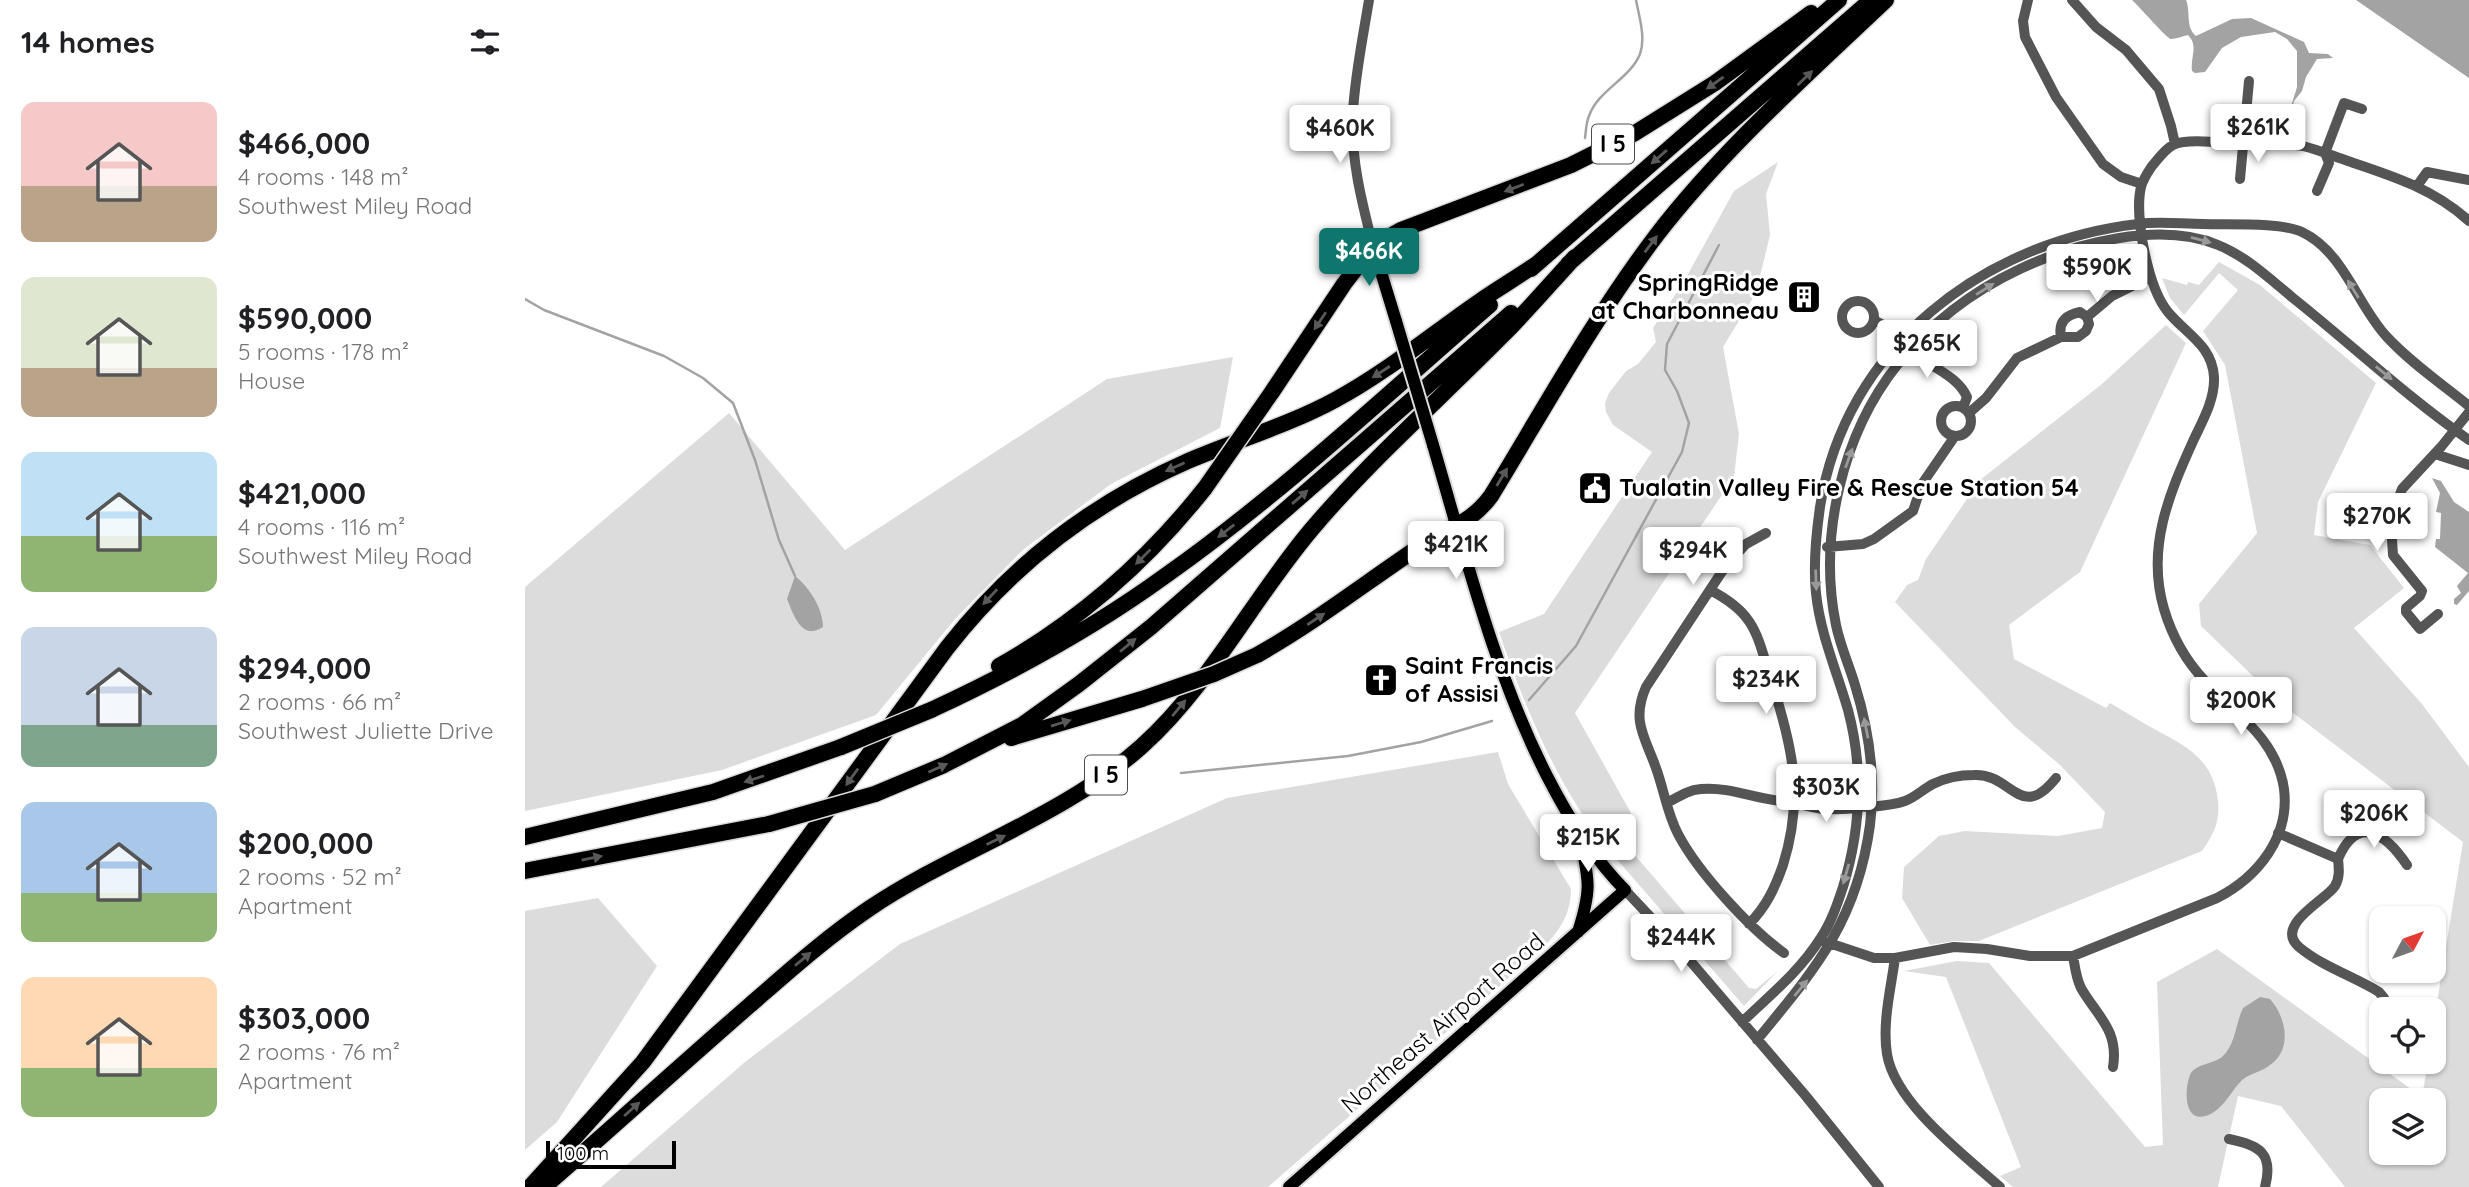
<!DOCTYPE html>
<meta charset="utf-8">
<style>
:root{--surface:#fff;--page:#f6f6f6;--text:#202124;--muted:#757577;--accent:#0f766e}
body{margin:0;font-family:Quicksand,sans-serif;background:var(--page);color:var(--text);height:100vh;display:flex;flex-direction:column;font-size:26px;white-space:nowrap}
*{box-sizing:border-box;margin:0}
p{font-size:23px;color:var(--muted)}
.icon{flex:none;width:38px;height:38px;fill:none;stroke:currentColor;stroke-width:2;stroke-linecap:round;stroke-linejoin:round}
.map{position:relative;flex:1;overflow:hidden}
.sheet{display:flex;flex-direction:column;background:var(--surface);width:525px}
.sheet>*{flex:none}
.needle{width:46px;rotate:49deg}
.buttons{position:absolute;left:1844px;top:906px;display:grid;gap:14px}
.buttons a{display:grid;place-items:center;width:77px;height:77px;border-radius:14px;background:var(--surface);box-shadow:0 2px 5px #0004;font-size:35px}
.scale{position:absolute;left:21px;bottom:18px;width:130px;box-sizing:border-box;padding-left:7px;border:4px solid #000;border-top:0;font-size:19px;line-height:24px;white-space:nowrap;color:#000;-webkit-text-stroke:5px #fff;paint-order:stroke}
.price{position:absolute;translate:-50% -60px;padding:0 16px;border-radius:7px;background:#fff;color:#222;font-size:23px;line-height:46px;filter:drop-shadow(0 2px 4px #0008)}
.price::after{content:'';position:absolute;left:50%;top:42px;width:21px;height:16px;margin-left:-10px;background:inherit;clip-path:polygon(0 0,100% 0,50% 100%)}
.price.selected{background:var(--accent);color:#fff}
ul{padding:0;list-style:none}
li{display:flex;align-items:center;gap:21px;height:175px;padding:0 21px}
li span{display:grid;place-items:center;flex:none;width:196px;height:140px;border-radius:14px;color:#555}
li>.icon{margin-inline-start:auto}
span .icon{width:84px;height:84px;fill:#fffc;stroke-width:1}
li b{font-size:30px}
h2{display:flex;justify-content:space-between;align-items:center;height:84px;padding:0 21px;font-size:30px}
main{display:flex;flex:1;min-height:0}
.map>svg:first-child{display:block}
.green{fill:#dcdcdc;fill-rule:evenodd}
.water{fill:#a3a3a3}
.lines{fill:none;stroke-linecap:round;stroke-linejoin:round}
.stream{stroke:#a3a3a3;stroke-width:2.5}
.major-casing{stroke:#dbdbdb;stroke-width:16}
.highway-casing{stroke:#dbdbdb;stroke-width:19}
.minor{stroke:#555;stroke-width:10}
.major{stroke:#000;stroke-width:12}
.highway{stroke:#000;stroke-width:16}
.major-bridge-casing{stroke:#dbdbdb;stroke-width:16;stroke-linecap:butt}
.highway-bridge-casing{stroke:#dbdbdb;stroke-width:19;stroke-linecap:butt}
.major-bridge{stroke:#000;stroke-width:12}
.highway-bridge{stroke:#000;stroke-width:16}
.oneway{fill:#595959}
.oneway2{fill:#999}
.labels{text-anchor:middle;stroke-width:6;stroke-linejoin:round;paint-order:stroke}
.shield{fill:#fff;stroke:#4c4c4c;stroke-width:2}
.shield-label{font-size:23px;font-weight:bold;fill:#000}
.poi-label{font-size:24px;font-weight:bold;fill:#000;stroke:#fff;text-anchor:start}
.street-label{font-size:24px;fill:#000;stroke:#fff}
</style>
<main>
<section class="sheet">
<h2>14 homes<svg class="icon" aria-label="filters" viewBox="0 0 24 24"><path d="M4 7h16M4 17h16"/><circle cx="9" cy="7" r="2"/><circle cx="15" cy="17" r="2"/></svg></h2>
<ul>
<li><span style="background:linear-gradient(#f6c9c9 60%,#b9a48a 0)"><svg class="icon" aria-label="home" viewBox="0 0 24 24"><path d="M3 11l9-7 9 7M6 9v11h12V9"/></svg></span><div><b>$466,000</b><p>4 rooms · 148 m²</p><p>Southwest Miley Road</p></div></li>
<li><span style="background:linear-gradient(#dfe7d0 65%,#b9a48a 0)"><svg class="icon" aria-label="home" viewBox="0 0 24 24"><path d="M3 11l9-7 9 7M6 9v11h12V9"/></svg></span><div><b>$590,000</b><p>5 rooms · 178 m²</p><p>House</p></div></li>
<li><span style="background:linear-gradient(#bfe0f5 60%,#8fb573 0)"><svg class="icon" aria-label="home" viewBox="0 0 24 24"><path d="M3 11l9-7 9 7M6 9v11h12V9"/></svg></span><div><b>$421,000</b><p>4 rooms · 116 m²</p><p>Southwest Miley Road</p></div></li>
<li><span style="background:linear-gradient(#c9d6e8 70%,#7fa58c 0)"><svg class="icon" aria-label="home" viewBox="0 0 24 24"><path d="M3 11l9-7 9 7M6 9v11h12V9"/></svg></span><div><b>$294,000</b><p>2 rooms · 66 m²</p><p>Southwest Juliette Drive</p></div></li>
<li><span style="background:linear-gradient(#a9c7e8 65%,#8fb573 0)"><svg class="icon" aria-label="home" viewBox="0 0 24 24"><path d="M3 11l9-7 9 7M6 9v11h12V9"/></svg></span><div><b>$200,000</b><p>2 rooms · 52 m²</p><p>Apartment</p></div></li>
<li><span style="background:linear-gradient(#ffd9b3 65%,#8fb573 0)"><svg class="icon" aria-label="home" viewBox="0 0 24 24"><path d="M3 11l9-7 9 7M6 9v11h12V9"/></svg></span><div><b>$303,000</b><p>2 rooms · 76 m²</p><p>Apartment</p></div></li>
</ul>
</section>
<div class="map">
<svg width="1944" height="1187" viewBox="0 0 1944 1187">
<rect width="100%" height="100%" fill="#fff"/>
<!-- green -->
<path class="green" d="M1253,162L1241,194L1245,235L1231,293L1198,347L1214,434L1209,477L1050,713L1106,813L1102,846L1224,988L1231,989L1253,971L1219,1006L1076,841C1029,778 999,705 974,632L1019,614L1127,452L1088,425L1081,412L1080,403L1084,393L1101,371L1113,364L1131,342L1128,328L1158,283L1209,191Z
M1694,262L1735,285L1851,383L1793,502L1789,535L1845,545L1879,588L1829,628L1897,704L1944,767V1187H1820L1756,1106L1713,1096L1693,1187H1488L1475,1176L1496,1167L1421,977L1379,971L1432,961L1464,963L1620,1147L1638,1145L1632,982L1692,949L1897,1097L1903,1062H1909V1021L1938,842L1759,706L1676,626L1674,604L1732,533L1700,365L1678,331L1713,290L1694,273L1659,315L1645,298L1637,278L1662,285L1663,282L1674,285ZM1857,1101H1909V1153H1857Z
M1641,325L1661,343L1555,572L1484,625L1489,659L1581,708L1585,703C1598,710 1609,718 1622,725C1658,745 1688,756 1693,801C1695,822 1689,834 1677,851L1454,941H1429L1405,945L1377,898L1379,867L1414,836L1440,831L1533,836L1577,828L1580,812L1535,765L1490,727L1370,602L1382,585L1393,580L1401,559L1455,480L1577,384Z
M708,357L695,428L586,484L499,549L430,619L351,715L197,770L0,811V587L204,413L320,550L582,379Z
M973,752L983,784L1046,889C1046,914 1035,930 1018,948L743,1187H76L220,1062L375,944L702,798Z
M73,898L132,966L32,1122L0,1150V911Z"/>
<!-- water -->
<path class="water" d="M1607,0H1661C1666,12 1660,27 1671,36L1707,19L1726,18L1779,42L1784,53L1803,54L1808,58L1792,59L1781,77L1777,91L1769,101L1761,133H1758L1772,87V51L1762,39L1750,32L1716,37L1697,48L1680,72L1670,73L1667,71C1665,57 1674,46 1663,35C1658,36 1651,39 1646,39C1642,39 1614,6 1607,0Z
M1831,0H1944V78Z
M1907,478L1916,481L1929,502L1944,512V591L1932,605L1929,604V599L1936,593L1932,586L1943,573L1910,547L1911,539H1915L1916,513L1911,512L1915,493Z
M270,576C284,587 298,608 298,627C277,641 269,616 262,599Z
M1735,997L1745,999C1761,1017 1768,1049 1745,1065C1737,1072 1725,1073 1717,1080C1707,1090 1701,1104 1689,1112C1660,1130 1658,1093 1665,1075C1670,1064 1688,1064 1697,1057C1711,1044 1710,1025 1718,1008Z"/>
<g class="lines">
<!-- stream -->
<path class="stream" d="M1060,138C1061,131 1061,123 1064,116C1073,90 1105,79 1115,54C1121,38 1114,16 1111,0
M0,299L19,310L139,356L178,378L208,403L230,460L254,540L270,576
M1004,700L1051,646L1157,452L1164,423L1152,391L1140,370L1142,344L1194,245
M656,773L823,756L896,742L967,721"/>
<!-- major casing -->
<g class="major-casing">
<path id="major" d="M848,246L871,321
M1053,932C1067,889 1064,880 1055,837
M764,1187L1100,890C1067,857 1043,817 1022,776C969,672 941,557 908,445"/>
</g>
<!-- highway casing -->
<g class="highway-casing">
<path id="highway" d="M1043,264L1346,0
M1006,269L1314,0
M747,392L819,284L848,246L876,230L1046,165L1110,133L1190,83L1286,13
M732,655C791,622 844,580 900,543C926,526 946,523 966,496C1019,409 1069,318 1131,236C1198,149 1282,75 1361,0
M474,666C554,621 623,560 680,488
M406,710C488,672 567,629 640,576C755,495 859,397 965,305
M486,738L617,699
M350,794L419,765L497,725L554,684L626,627L986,313
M0,837L188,792L316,747
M0,871L244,824
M5,1187L118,1062L422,648C486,566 567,503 663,461C712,440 764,425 810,400C862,372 907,334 955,301C974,288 994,276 1013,263
M19,1187C88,1127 156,1065 225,1005C264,971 302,937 345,908C433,849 537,818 617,746C684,686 727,600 786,530C845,460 914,400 978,335C1003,310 1026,283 1050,257"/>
</g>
<!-- minor -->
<path class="minor" d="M844,0C838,37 830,75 828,112C825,157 837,203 848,246
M1503,0L1498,21L1500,37L1531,97L1578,164L1596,177L1617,184
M1547,0L1571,27L1601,50L1634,89L1646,126L1650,144
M1715,179L1724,81
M1892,186L1902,172L1944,180
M1792,191L1804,163L1800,153L1819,103L1837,109
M1317 317a16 16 0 1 1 32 0a16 16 0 1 1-32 0Z
M1562,317L1587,296L1625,277
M1349,320C1375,332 1381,346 1401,361C1416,372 1434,379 1442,397L1438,408
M1416 421a15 15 0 1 1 30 0a15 15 0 1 1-30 0Z
M1444,413L1461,398L1492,358L1536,337H1553L1561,331L1564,324L1562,317L1555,312C1541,315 1533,322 1536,337
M1910,454L1944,465
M1241,533L1221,544L1200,567L1121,687C1106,721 1120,737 1131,768C1139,790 1142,813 1153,834C1173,872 1224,928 1259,953
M1302,547L1338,544L1349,539L1388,511L1397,484L1430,436
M1185,590C1232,614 1232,636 1247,683C1268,748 1279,798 1258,865C1250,888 1241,907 1224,924
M1913,614L1895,629L1881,612V608L1895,596L1897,591L1868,555L1867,540L1874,497L1877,489L1916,447L1944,412
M1142,803C1153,797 1163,790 1176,789C1208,786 1239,803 1271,802C1288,801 1307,796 1324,801C1332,803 1334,808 1344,807C1356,806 1369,805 1380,801C1391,797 1398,789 1408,784C1420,778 1435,775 1449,775C1487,773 1495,823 1531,778
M1273,803C1291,810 1315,811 1334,807
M1807,805L1832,834
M1753,833L1813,859C1814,869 1815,877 1810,886C1800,901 1749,925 1774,947C1798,967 1828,976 1854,992L1859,998L1862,1010
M1813,859C1833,813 1861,834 1882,865
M1100,890L1149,942L1280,1095L1354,1187
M1295,940L1349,958H1370L1429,947L1462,949L1505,956H1548L1692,898C1733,877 1765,837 1759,789C1752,740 1712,714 1680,681C1661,661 1647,636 1639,609C1621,548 1644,494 1669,439C1678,420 1690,399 1689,377C1687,345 1661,334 1643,312C1623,288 1609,216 1616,187C1618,179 1623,172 1627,166C1633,159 1640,149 1648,145C1662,138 1697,143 1713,144C1735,145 1756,142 1778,146C1794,150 1808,156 1823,161C1868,176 1909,189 1944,221
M1548,956C1550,967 1551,978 1556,988C1572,1016 1594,1030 1588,1067
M1370,958C1366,988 1357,1023 1362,1054C1370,1103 1438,1154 1475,1187
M1217,1022C1244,996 1275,971 1295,939C1306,923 1312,905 1318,887C1336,828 1339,770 1323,710C1312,672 1295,633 1291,593C1288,565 1291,535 1295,507C1320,347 1458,242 1613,224C1634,221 1657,224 1678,224C1703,225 1755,222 1777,232C1819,252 1832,305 1862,337C1886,363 1917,384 1944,406
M1854,1033L1857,1028
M1232,1040C1291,968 1332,921 1345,825C1351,778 1344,730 1330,685C1324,665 1315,645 1311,625C1293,537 1317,434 1373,364C1405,324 1448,291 1495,269C1550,243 1635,221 1693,245C1721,256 1745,279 1768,298C1827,345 1882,397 1944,440
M1704,1139C1734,1145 1749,1153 1740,1187"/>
<!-- major -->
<use href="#major" class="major"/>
<!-- highway -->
<use href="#highway" class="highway"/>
<!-- major-bridge casing -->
<g class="major-bridge-casing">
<path id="major-bridge" d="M871,321L908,445"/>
</g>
<!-- highway-bridge casing -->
<g class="highway-bridge-casing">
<path id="highway-bridge" d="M680,488L747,392
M617,699L689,674L732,655
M316,747L406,710
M244,824L350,794"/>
</g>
<!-- major-bridge -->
<use href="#major-bridge" class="major-bridge"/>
<!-- highway-bridge -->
<use href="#highway-bridge" class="highway-bridge"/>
</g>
<!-- one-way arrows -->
<defs><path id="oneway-solid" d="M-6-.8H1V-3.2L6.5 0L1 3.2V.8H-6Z" transform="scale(1.75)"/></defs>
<g class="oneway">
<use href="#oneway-solid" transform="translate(1280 78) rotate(-44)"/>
<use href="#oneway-solid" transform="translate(1190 83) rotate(145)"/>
<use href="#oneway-solid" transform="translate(1134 157) rotate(139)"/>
<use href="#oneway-solid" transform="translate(989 188) rotate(159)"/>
<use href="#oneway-solid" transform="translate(1126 244) rotate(-53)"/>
<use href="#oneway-solid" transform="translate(795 321) rotate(124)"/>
<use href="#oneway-solid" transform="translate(856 372) rotate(147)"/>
<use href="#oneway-solid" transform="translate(650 467) rotate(156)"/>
<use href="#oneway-solid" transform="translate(977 477) rotate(-59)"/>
<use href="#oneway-solid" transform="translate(775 497) rotate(-41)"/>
<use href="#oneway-solid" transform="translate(701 531) rotate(142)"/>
<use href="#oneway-solid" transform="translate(618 557) rotate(135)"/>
<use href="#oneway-solid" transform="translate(465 597) rotate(133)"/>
<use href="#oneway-solid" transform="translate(791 619) rotate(-34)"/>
<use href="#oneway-solid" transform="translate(603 645) rotate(-40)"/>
<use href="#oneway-solid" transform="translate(654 708) rotate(-50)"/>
<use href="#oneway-solid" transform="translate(536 723) rotate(-17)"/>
<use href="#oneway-solid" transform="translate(413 768) rotate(-24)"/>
<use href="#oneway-solid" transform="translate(327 777) rotate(126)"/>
<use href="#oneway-solid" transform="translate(229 779) rotate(162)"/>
<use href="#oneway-solid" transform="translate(471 840) rotate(-26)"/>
<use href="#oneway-solid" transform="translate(67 858) rotate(-11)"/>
<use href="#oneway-solid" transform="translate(278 959) rotate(-40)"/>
<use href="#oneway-solid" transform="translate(107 1109) rotate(-42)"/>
</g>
<g class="oneway2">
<use href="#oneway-solid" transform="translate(1676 240) rotate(15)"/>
<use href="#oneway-solid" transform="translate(1460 289) rotate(-32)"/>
<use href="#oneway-solid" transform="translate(1828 289) rotate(-122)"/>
<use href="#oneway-solid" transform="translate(1859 373) rotate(39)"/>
<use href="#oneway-solid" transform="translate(1324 458) rotate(-70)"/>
<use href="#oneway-solid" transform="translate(1291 580) rotate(88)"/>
<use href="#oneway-solid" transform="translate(1341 728) rotate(-101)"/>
<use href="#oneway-solid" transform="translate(1321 874) rotate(106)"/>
<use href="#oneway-solid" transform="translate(1276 988) rotate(-51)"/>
</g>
<!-- icons -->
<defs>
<g id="building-square" transform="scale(1.75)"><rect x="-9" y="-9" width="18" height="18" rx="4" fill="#000" stroke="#fff"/><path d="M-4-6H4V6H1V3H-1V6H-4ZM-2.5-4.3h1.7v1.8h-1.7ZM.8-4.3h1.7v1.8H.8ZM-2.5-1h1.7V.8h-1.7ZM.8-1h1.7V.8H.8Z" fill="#fff"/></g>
<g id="civic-square" transform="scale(1.75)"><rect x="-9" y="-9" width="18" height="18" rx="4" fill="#000" stroke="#fff"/><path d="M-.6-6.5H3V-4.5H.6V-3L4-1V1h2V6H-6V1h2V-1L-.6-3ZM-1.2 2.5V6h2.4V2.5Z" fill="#fff"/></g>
<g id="church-square" transform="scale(1.75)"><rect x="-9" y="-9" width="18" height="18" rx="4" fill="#000" stroke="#fff"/><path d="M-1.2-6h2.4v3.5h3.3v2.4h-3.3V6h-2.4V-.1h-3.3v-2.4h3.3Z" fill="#fff"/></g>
</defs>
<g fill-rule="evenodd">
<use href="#building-square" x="1279" y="297"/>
<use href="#civic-square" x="1070" y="488"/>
<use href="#church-square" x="856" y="680"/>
</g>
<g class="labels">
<!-- shield labels -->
<g class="shield">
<rect x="1067" y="124.5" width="42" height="39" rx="5"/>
<rect x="560" y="755.5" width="42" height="39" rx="5"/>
</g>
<g class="shield-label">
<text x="1088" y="152">I 5</text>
<text x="581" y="783">I 5</text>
</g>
<!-- poi labels -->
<g class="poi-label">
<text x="1254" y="291" text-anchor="end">SpringRidge<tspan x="1254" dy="28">at Charbonneau</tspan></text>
<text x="1094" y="496">Tualatin Valley Fire &amp; Rescue Station 54</text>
<text x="880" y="674">Saint Francis<tspan x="880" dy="28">of Assisi</tspan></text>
</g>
<!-- street labels -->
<g class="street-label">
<text transform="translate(918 1023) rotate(-41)" y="8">Northeast Airport Road</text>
</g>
</g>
</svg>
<div class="buttons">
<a><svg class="needle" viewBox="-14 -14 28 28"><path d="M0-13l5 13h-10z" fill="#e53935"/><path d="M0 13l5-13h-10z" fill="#757577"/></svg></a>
<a><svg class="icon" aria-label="locate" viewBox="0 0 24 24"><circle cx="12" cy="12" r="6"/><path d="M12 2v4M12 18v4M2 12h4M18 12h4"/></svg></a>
<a><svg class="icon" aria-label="layers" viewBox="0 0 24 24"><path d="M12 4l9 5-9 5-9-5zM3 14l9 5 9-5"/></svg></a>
</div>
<div class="scale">100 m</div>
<b class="price" style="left:1733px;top:164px">$261K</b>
<b class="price" style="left:815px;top:165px">$460K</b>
<b class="price selected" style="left:844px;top:288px">$466K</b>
<b class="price" style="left:1572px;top:304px">$590K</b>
<b class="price" style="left:1402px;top:380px">$265K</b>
<b class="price" style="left:1852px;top:553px">$270K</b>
<b class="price" style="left:931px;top:581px">$421K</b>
<b class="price" style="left:1168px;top:587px">$294K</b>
<b class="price" style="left:1241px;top:716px">$234K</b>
<b class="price" style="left:1716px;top:737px">$200K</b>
<b class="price" style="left:1301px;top:824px">$303K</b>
<b class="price" style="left:1849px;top:850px">$206K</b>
<b class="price" style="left:1063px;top:874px">$215K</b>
<b class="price" style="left:1156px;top:974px">$244K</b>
</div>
</main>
